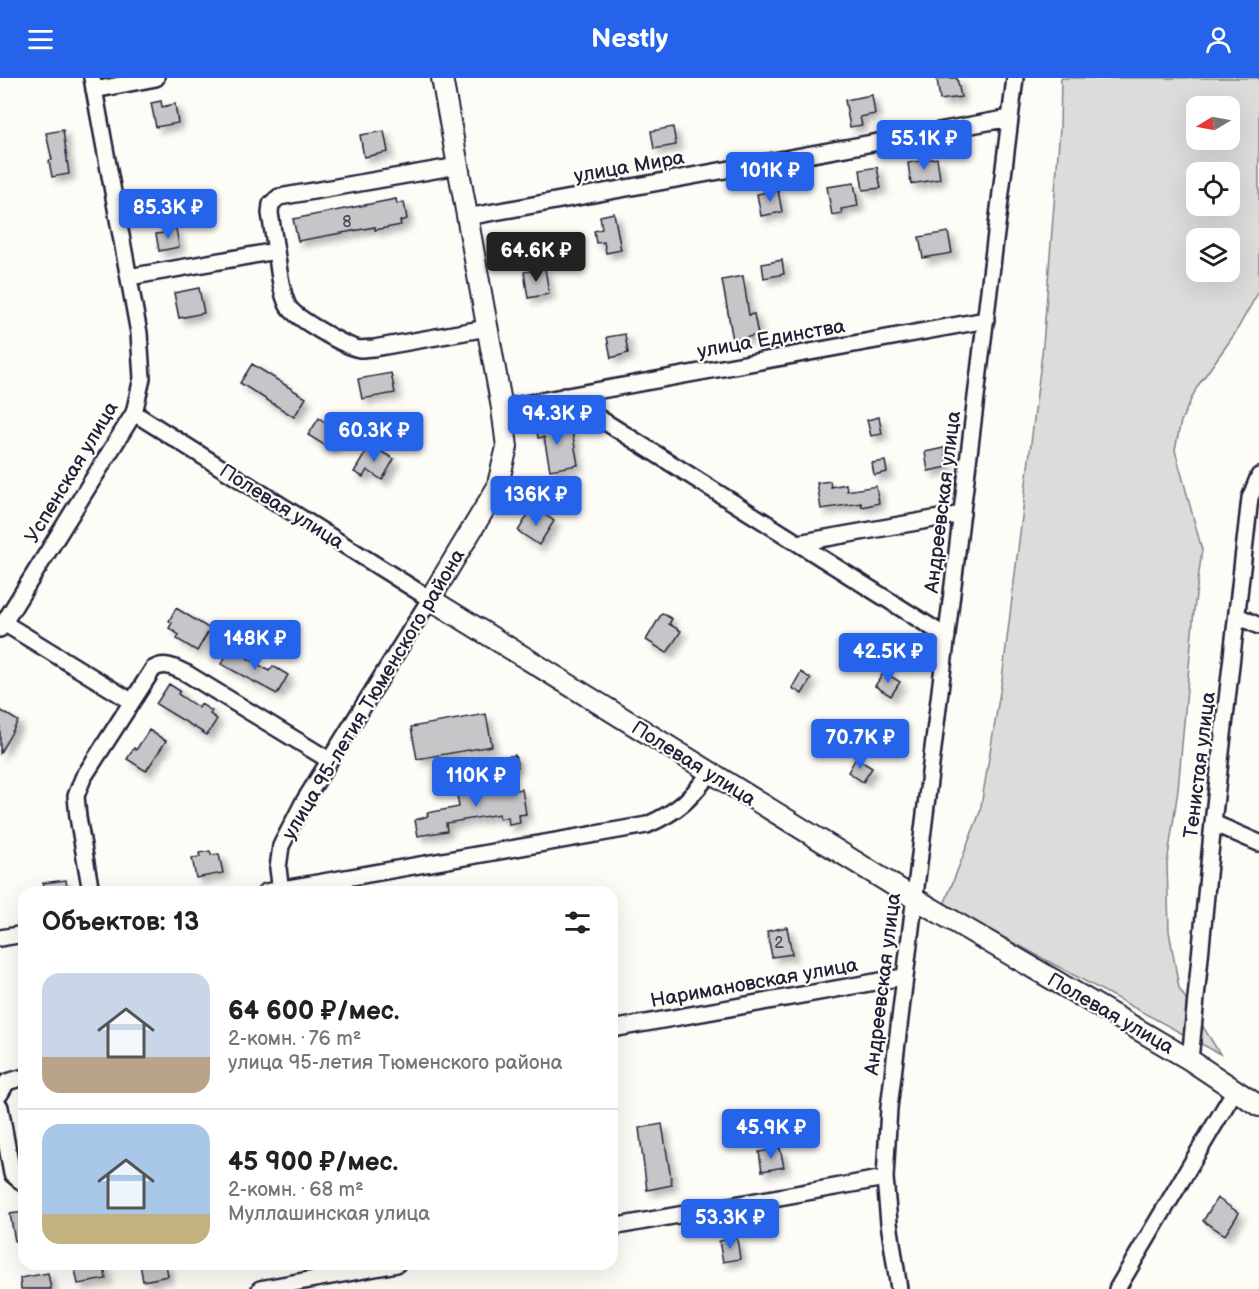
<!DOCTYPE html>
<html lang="ru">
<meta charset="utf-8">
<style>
:root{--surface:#fff;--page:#f6f6f6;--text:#222;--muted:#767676;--line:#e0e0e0;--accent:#2563eb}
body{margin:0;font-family:"Balsamiq Sans",sans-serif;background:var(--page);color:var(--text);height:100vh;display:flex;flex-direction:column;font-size:22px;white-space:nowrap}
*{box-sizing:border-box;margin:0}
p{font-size:20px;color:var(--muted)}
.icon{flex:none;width:33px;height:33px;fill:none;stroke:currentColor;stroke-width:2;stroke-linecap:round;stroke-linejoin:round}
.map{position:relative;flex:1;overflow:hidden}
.sheet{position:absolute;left:18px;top:808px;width:600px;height:384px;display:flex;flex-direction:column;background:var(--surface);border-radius:18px;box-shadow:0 6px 24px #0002}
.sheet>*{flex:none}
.needle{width:39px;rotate:260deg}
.buttons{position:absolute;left:1186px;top:18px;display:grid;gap:12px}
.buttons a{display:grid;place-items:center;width:54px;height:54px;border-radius:12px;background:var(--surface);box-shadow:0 6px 24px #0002;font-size:30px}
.price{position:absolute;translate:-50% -51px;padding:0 14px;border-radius:6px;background:var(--accent);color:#fff;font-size:20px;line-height:39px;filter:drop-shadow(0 2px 3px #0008)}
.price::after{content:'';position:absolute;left:50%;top:36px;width:18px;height:14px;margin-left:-9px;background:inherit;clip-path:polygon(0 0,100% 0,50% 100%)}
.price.active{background:#222;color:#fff}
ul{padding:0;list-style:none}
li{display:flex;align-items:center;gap:18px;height:150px;padding:0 24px}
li+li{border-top:2px solid var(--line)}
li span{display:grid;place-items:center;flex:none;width:168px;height:120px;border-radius:18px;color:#555}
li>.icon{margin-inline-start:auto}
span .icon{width:72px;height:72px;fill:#fffc;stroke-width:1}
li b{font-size:26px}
h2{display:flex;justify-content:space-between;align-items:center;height:72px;padding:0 24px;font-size:26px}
header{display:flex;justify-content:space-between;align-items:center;height:78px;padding:0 24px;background:var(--accent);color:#fff;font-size:27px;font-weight:700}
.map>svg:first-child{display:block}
.green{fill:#dddcdb;stroke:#807f8b;stroke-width:1.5;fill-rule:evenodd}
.building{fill:#c6c6c8;stroke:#22223b;stroke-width:1.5;filter:url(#shadow)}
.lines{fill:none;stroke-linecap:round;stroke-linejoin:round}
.minor-casing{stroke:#22223b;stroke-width:20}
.tertiary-casing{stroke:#22223b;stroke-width:24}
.minor{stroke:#fdfcf7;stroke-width:15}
.tertiary{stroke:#fdfcf7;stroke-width:20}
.labels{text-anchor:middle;stroke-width:4.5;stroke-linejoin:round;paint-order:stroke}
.number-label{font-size:16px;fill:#4b4b5e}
.street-label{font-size:20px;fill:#22223b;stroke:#fdfcf7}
</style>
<header><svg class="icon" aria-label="menu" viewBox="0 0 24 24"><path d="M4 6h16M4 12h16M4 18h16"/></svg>Nestly<svg class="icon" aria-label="person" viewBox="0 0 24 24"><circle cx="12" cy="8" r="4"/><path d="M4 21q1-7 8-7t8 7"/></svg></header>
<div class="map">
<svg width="1259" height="1211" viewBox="0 0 1259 1211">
<defs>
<filter id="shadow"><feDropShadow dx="5.5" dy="5.5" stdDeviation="3" flood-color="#0004"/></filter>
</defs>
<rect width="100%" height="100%" fill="#fdfcf7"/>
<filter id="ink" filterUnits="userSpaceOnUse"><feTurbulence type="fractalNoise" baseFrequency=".0167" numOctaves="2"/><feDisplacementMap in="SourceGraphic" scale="12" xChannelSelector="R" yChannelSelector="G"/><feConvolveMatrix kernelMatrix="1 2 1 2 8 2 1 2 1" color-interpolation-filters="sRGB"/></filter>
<g filter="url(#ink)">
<!-- green -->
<path class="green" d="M1061,0H1259V213L1234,257L1197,309L1181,343L1175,372L1202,472L1194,532L1178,712L1167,786L1169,853L1179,910L1220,976L944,827L980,734L1002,602L1043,267L1060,50ZM1197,28H1230V62H1197ZM1197,94H1230V128H1197ZM1197,160H1230V194H1197Z"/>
<!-- building -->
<path class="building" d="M945,0H957L961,19L940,22L937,1Z
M872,17L875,36L860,39L862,47L850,49L845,22Z
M161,23L162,29L175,26L178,45L156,49L151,25Z
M673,49L676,67L654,71L651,53Z
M63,52L69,96L52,99L49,83L52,82L46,55Z
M384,53L388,74L364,79L360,57Z
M937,80L940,101L911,106L908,85Z
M877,89L881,110L863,112L860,92Z
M854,105L858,128L841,131L842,135L832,137L827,109Z
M778,112L782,134L761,138L757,116Z
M396,121L397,126L404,124L407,141L400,143L401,147L375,152V149L298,163L293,141Z
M614,135L621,172L606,175L604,164L596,165L594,153L602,151L600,138Z
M176,150L179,169L159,173L156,156L164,155L163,152Z
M948,154L952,175L923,180L919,159Z
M782,182L784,196L764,200L762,186Z
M545,190L549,216L528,220L524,194Z
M743,198L749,237L754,236L758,257L733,262L722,202Z
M199,210L204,235L179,240L174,215Z
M625,256L628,275L611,280L607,259Z
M252,286L306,320L294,339L240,305Z
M391,295L395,315L362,321L358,301Z
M550,339L553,357L572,353L578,387L550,392L544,359L538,360L535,342Z
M879,339L882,356L871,358L867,342Z
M319,340L331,348L336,340L346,347L331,371L308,357Z
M370,367L394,381L382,402L367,392L363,399L354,394Z
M944,370L948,389L928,393L925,374Z
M885,383L887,394L874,397L872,385Z
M830,403L831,409L846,406L847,413L876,408L879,425L862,429L861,425L821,431L817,405Z
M530,433L538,439L541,434L554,443L539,467L518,453Z
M176,530L210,551L197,573L177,561L179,557L169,550L172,545L169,543Z
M662,535L672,541L669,546L681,553L667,575L646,562Z
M888,561L904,571L895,585L879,575Z
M231,570L269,593L273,588L288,597L277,616L221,586Z
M801,594L811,601L802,616L792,610Z
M884,594L900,604L891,618L875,608Z
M169,606L180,613L178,616L199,630L201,626L212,633L210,636L217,641L207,657L156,626Z
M0,632L18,643L0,675Z
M486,636L492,668L417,681L411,649Z
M878,646L894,655L885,669L870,660Z
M149,652L166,663L146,693L127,681L134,670L136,672Z
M515,677L518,689L495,693L493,681Z
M856,680L872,690L863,704L848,694Z
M500,703L502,714L522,711L526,736L519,737L520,745L509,747L508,739L500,741L499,736L446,745L447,753L418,758L415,742L428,738L427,735L459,729L456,711Z
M210,773L211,777L219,776L223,795L196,800L192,780L200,779L199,775Z
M66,802L68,814H45L43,805Z
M787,849L792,876L772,879L767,853Z
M662,1046L672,1107L647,1112L639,1050Z
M780,1070L784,1089L762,1093L759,1074Z
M1217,1120L1239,1135L1225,1157L1203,1143Z
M24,1134V1162L15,1163L10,1136Z
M737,1160L740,1181L723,1184L719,1163Z
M104,1186L106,1201L78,1206L75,1191Z
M140,1186H166L168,1198L143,1203Z
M48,1195L51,1211H21L20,1200Z"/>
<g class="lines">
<!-- minor casing -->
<g class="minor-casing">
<path id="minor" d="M94,12L156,0
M467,139L1010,40
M276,173C279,190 280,212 288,228C295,240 346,269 360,271C364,271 369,270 374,270L487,250
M129,199L276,173L270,135L271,126L279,119L458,88
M564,318L947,559
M502,330L986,242
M134,335L430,521L303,725L281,768L278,790L281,814
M798,465L962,436
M1238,538L1259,548
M4,545L131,623
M0,551L134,335L142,300L139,255L92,0
M1213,745L1259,765
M91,814L78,739L76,718L83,700L153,591C165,584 173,589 186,595L329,682
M266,814L647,747C679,733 689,722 710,695
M0,860L24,856
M612,951L903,899
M1190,982L1213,745L1250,420L1259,398
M0,1016L7,1004L24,999
M0,1029L5,1057L0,1058
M5,1057L12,1096L24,1106
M612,1149L885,1100
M260,1211L397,1186
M899,1211L889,1145L885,1100L889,1030L1015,0
M1117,1211L1235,1012"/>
</g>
<!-- tertiary casing -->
<g class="tertiary-casing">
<path id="tertiary" d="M442,0L502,330L507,369L497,410L430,521L914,820L1190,982L1259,1028"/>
</g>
<!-- minor -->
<use href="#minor" class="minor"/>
<!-- tertiary -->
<use href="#tertiary" class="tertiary"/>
</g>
</g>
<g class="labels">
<!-- number labels -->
<g class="number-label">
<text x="347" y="149">8</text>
<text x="779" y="870">2</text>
</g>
<!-- street labels -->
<g class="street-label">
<text transform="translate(629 88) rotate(-10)" y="7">улица Мира</text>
<text transform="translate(771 260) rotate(-10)" y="7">улица Единства</text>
<text transform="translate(71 394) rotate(-59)" y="7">Успенская улица</text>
<text transform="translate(942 424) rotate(-83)" y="7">Андреевская улица</text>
<text transform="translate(282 428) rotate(32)" y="7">Полевая улица</text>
<text transform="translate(373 616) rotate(-59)" y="7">улица 95-летия Тюменского района</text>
<text transform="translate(694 685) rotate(32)" y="7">Полевая улица</text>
<text transform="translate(1199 687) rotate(-83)" y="7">Тенистая улица</text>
<text transform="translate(754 904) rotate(-10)" y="7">Наримановская улица</text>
<text transform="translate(882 906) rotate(-83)" y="7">Андреевская улица</text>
<text transform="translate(1111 935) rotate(30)" y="7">Полевая улица</text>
</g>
</g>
</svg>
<div class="buttons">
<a><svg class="needle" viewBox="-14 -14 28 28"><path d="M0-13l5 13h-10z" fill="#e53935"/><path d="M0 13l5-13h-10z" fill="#767676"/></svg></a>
<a><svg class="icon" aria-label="locate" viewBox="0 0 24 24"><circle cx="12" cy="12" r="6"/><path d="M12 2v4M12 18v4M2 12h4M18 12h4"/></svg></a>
<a><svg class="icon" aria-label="layers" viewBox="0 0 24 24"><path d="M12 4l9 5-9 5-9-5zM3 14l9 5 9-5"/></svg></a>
</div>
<b class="price" style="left:924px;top:93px">55.1K ₽</b>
<b class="price" style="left:770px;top:125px">101K ₽</b>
<b class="price" style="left:168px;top:162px">85.3K ₽</b>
<b class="price active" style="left:536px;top:205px">64.6K ₽</b>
<b class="price" style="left:557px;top:368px">94.3K ₽</b>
<b class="price" style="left:374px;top:385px">60.3K ₽</b>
<b class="price" style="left:536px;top:449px">136K ₽</b>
<b class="price" style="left:255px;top:593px">148K ₽</b>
<b class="price" style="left:888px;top:606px">42.5K ₽</b>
<b class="price" style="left:860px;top:692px">70.7K ₽</b>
<b class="price" style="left:476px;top:730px">110K ₽</b>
<b class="price" style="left:771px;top:1082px">45.9K ₽</b>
<b class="price" style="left:730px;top:1172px">53.3K ₽</b>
<section class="sheet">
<h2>Объектов: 13<svg class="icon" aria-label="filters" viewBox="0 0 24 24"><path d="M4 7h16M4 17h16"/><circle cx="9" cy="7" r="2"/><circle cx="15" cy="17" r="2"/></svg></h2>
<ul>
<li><span style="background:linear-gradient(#c9d6e8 70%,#b9a48a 0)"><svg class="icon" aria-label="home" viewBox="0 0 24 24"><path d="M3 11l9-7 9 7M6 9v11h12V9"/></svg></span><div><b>64 600 ₽/мес.</b><p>2-комн. · 76 m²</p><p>улица 95-летия Тюменского района</p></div></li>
<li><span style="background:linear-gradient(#a9c7e8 75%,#c2b280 0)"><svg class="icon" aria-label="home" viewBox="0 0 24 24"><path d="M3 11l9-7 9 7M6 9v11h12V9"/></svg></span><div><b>45 900 ₽/мес.</b><p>2-комн. · 68 m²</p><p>Муллашинская улица</p></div></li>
</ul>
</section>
</div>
